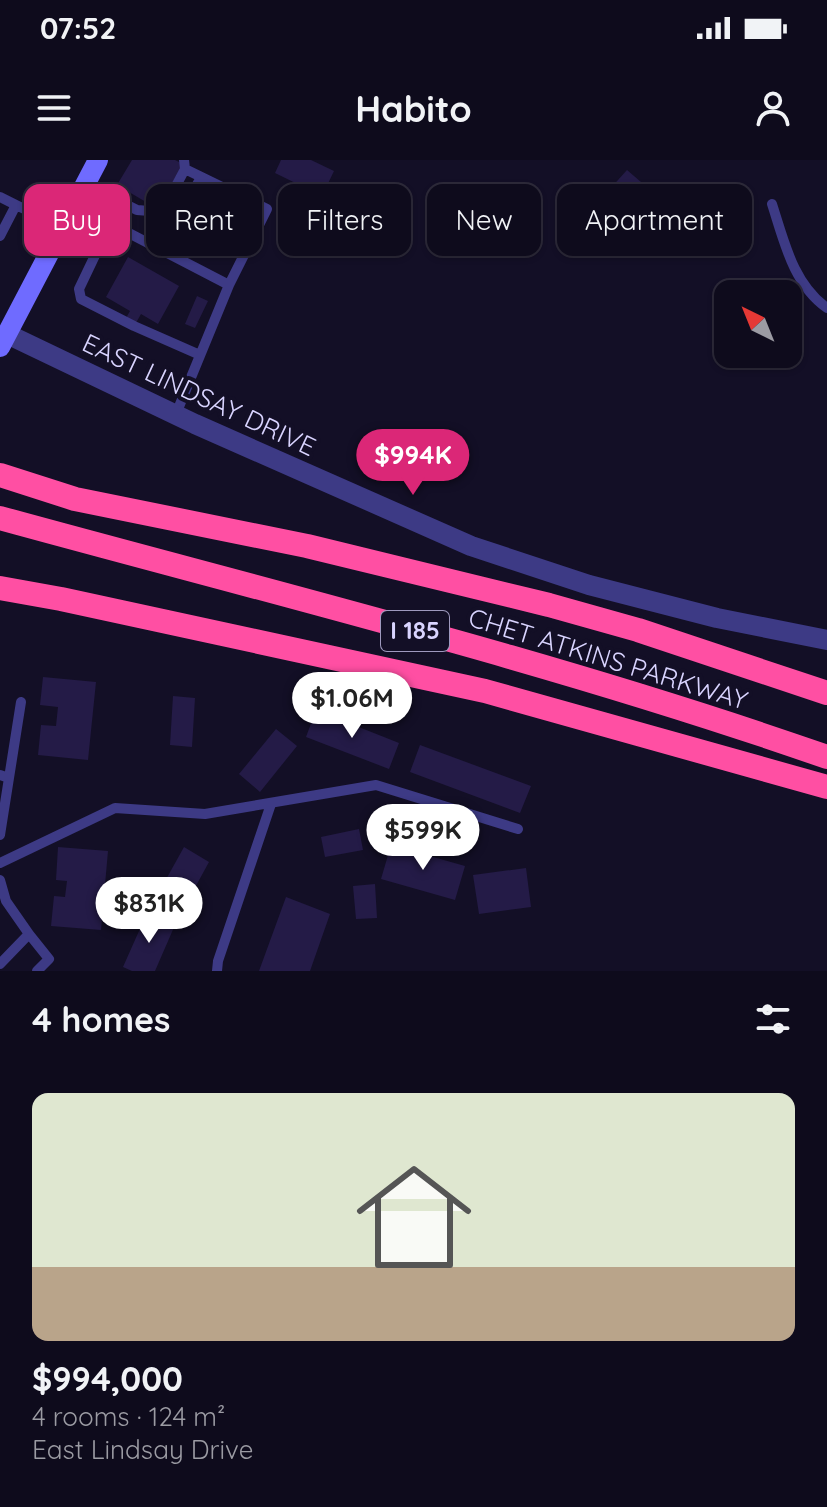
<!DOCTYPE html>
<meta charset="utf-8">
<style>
:root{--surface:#0e0b1c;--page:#171425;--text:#f1f3f6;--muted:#9b9ba3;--line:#2e2b3b;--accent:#db2777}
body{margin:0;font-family:Quicksand,sans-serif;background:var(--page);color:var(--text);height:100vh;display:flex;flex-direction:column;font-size:30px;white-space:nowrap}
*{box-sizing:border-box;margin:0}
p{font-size:26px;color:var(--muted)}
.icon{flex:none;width:44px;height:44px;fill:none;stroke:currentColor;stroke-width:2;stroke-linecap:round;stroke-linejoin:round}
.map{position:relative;height:811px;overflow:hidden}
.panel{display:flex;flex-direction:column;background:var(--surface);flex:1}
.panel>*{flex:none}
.hud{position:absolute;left:24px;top:24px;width:780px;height:72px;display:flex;gap:16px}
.needle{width:52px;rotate:317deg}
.fabs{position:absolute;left:714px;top:120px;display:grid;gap:16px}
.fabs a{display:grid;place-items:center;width:88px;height:88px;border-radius:16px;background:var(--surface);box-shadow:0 2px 6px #0004,0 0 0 2px var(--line);font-size:40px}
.price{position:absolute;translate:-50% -68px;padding:0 18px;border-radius:28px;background:#fff;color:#222;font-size:26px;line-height:52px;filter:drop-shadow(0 2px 4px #0008)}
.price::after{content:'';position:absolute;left:50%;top:48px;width:24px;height:18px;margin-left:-12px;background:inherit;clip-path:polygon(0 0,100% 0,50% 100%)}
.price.on{background:var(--accent);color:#fff}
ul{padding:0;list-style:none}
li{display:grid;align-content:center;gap:16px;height:424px;padding:0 32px}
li+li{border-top:2px solid var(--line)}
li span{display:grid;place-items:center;height:248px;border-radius:16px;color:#555}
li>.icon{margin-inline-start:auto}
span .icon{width:144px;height:144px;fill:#fffc;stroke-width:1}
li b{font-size:34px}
h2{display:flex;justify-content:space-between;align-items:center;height:96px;padding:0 32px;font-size:34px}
.tag{padding:0 28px;border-radius:16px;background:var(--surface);box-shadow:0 2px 6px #0004,0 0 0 2px var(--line);font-size:28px;line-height:72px}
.tag.on{background:var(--accent);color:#fff}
.status{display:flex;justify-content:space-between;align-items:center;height:56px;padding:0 40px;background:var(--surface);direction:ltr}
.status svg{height:22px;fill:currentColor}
header{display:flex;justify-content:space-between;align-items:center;height:104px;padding:0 32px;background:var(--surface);font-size:36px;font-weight:700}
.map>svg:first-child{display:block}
.building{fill:#241b47}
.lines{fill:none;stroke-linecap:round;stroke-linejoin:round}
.service{stroke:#3d3a85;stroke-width:10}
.minor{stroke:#3d3a85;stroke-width:20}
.secondary{stroke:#6f6bff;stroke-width:20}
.motorway{stroke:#ff4fa3;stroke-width:24}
.labels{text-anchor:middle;stroke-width:8;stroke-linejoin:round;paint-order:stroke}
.shield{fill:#130f26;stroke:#9e99be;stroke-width:2}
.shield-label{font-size:24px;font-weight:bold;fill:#d9d4ff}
.street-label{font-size:26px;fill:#d9d4ff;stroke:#130f26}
</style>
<div class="status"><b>07:52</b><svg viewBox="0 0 49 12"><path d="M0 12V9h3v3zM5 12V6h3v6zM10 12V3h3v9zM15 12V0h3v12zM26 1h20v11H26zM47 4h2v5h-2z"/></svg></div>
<header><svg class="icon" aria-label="menu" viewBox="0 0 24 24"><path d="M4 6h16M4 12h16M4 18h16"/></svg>Habito<svg class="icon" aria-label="person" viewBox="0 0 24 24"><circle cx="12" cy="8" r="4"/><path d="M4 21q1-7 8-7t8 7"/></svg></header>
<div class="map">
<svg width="827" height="811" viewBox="0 0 827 811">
<rect width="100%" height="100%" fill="#130f26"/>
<!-- building -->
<path class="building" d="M132,0H175L183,4L163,39L152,32L146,42L117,25Z
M281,0H311L334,11L322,36L275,13Z
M627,10L648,28L630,49L609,30Z
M128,97L179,126L158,164L141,154L132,170L122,165L130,151L106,137Z
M197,136L208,141L195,168L185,164Z
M43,517L96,522L88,600L38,595L41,565L56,566L58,547L40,545Z
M173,536L195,538L192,587L170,585Z
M316,550L399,583L389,609L306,577Z
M276,569L297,586L260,632L239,614Z
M420,585L531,626L520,653L410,612Z
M359,669L363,690L325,697L321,677Z
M391,685L465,706L455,740L381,719Z
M58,687L108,691L101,770L51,766L54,736L65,737L67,721L56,720Z
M184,687L209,702L180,755L154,741Z
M526,708L531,747L479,754L473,715Z
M375,724L377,758L356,759L353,726Z
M286,737L330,754L310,811H259Z
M147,753L175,765L155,811H132L123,807Z"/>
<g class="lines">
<!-- service -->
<path class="service" d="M85,24L137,50L162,52L245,94
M0,37L16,45
M772,44C784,81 793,124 827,148
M162,52L185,9L184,0
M178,60L201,17
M0,76L16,45L100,85L105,76L121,69L229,125
M100,85L79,129L81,139L134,166L200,195
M176,254L229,125L267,49L185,9
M0,615L9,618L0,675
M9,618L21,542
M0,703L115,648L205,654L376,625L518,669
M0,720L6,741L29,774L0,804
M29,774L49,799L37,811
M217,811L218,801L271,644"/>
<!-- minor -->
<path class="minor" d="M7,174L195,264L471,386L589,425L717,458L827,480"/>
<!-- secondary -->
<path class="secondary" d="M0,187L98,0"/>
<!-- motorway -->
<path class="motorway" d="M0,315L75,339L307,386L549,445L638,470L827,533
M0,358C277,434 556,502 827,597
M0,428L61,439L485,531L827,627"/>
</g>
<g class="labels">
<!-- shield labels -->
<rect class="shield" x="381" y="451" width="68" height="40" rx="6"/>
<g class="shield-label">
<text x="415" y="479">I 185</text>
</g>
<!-- street labels -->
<g class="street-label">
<text transform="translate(199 235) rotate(25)" y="9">EAST LINDSAY DRIVE</text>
<text transform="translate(608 499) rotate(17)" y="9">CHET ATKINS PARKWAY</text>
</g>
</g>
</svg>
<div class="fabs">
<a><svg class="needle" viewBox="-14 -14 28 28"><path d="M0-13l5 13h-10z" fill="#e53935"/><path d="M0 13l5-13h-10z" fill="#9b9ba3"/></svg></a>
</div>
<b class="price on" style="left:413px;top:337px">$994K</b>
<b class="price" style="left:352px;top:580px">$1.06M</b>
<b class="price" style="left:423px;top:712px">$599K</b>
<b class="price" style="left:149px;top:785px">$831K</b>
<div class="hud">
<a class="tag on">Buy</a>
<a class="tag">Rent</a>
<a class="tag">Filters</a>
<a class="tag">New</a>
<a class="tag">Apartment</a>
</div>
</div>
<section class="panel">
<h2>4 homes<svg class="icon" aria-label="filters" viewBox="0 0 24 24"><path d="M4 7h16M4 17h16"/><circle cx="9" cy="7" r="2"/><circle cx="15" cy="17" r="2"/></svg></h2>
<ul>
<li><span style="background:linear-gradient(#dfe7d0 70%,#b9a48a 0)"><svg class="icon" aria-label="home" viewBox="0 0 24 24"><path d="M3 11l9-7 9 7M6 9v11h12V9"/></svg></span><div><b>$994,000</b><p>4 rooms · 124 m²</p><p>East Lindsay Drive</p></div></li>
</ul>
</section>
